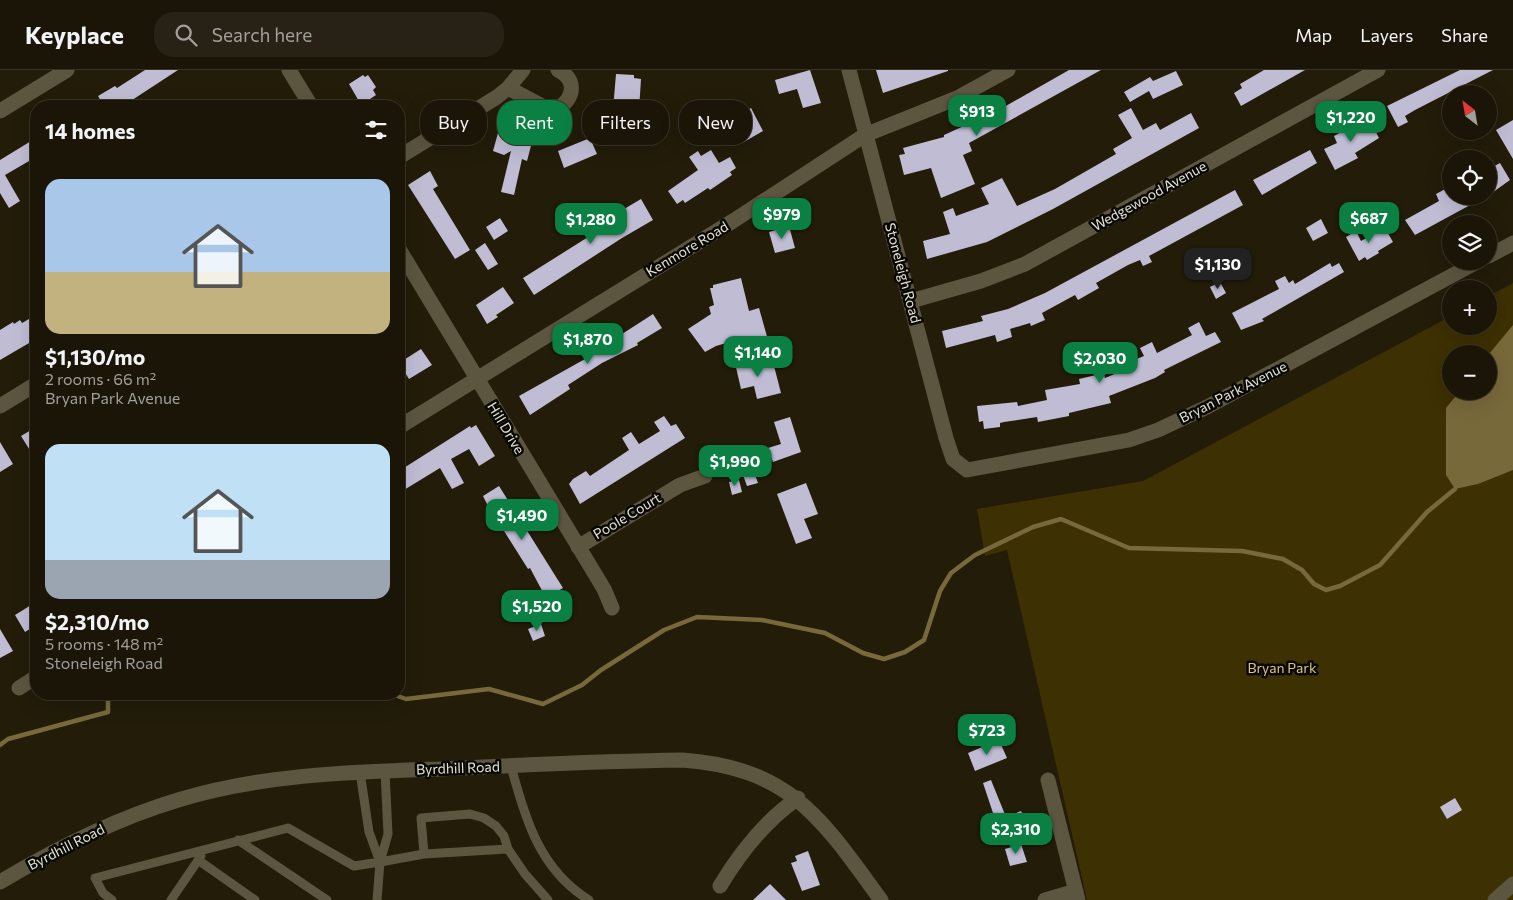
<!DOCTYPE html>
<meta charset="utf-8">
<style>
:root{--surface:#1a1507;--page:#272215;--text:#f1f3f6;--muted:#9f9f9b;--line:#383428;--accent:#0b8043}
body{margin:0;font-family:Commissioner,sans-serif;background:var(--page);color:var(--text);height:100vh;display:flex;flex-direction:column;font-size:19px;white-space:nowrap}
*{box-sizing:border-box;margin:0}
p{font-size:16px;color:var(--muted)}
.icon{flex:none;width:28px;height:28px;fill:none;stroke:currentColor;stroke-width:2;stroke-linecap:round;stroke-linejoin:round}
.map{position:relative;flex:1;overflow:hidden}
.sheet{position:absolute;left:30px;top:30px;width:375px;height:600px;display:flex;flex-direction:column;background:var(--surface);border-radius:20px;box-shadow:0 5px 20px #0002,0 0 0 1px var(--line)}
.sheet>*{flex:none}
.top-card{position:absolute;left:420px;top:30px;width:475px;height:45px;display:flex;gap:10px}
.needle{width:32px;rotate:329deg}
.fabs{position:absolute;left:1442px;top:15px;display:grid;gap:10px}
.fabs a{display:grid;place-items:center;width:55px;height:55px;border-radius:50%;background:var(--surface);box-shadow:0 5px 20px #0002,0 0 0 1px var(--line);font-size:25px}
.price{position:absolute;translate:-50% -42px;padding:0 11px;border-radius:10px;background:var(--accent);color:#fff;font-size:16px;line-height:32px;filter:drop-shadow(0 1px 2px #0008)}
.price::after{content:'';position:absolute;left:50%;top:30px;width:15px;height:11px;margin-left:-8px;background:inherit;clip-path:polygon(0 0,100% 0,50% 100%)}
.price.active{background:#222;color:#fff}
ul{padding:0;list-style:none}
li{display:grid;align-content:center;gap:10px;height:265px;padding:0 15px}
li span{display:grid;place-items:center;height:155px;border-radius:15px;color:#555}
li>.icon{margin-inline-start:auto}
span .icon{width:90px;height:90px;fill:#fffc;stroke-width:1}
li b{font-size:21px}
h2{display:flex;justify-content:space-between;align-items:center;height:60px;padding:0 15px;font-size:21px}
.pill{padding:0 18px;border-radius:20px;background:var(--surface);box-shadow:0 5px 20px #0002,0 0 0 1px var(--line);font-size:18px;line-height:45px}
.pill.active{background:var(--accent);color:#fff}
header{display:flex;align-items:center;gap:30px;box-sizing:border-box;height:70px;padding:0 25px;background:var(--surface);border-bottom:1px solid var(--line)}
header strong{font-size:24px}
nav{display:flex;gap:28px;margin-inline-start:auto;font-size:18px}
.search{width:350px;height:45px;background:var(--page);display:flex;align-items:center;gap:12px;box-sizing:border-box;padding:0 18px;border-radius:20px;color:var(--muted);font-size:19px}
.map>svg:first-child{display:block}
.green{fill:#3d3002;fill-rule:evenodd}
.water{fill:#78693b}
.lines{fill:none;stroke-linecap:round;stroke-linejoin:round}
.stream{stroke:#78693b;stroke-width:4.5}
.building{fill:#bfbcd4}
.lane{stroke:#5c5540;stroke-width:9}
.street{stroke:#5c5540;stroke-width:15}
.labels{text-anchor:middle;stroke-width:5;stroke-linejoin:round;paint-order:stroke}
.street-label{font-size:14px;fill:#e7e3d7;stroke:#090702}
.park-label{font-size:14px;fill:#dcc37a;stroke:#090702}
</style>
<header>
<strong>Keyplace</strong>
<div class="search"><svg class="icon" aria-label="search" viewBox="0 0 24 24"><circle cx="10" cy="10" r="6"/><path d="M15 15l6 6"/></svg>Search here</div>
<nav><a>Map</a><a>Layers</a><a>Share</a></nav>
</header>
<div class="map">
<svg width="1513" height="830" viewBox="0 0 1513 830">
<rect width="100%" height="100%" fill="#221c09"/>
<!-- green -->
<path class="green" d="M1513,213V830H1087L1007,480L985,486L977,439L1143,411L1451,246V256H1489V226ZM1451,284H1489V321H1451Z"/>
<!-- water -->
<path class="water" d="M1513,255V400L1478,414L1455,419L1446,405V338L1460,321H1489V284Z"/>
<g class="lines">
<!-- stream -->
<path class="stream" d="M262,624L283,627L295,624
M392,624L406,629L489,619L543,634L582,615L601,600L664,560L697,547L762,550L825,563L863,583L884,589L905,582L924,570L940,521L951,503L975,485L1033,457L1061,449L1129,478L1242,481L1283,489L1302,500L1314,514L1326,520L1340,516L1380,495L1427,442L1455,419
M0,675L8,669L108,642V624"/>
</g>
<!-- building -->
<path class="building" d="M145,0H178L123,36H104L98,26L115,16L117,18Z
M810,0L821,33L803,38L797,19L779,24L775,10Z
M876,0H948V1L883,23Z
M1069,0H1101L969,73L972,81L963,85L975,114L941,128L931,98L904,105L899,85L905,84L903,78L944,67V65L997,41Z
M1264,0H1305L1241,36L1234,23L1242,18L1240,14Z
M1460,0H1493L1415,40L1405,46L1408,52L1398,57L1387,36Z
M1176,1L1183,15L1153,29L1149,21L1130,32L1124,22L1150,7L1153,11Z
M616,4L634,5V8L641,9L638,56L621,55L622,39H613Z
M363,5L365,7L368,5L376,17L373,20L376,25L364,33L363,31L360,33L349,14Z
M751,38L763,61L742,73L729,51Z
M1131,38L1143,60L1156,53L1160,60L1191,43L1199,58L1053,139L987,172L927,189L923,171L950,164L943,142L953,138L956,146L989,134L981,118L1002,108L1017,136L1055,119L1116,84L1113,79L1132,68L1118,45Z
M1368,47L1379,68L1355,83L1358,88L1335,100L1324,79L1337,73L1334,66Z
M1513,50V89L1496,60Z
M507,62L531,70L529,71L532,72L527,91L522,89L514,125L501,122L511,81L504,85L493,81L498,63L506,66Z
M36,68V87L5,105L20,131L9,138L0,123V90Z
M590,68L597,84L564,98L558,81Z
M711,80L719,93L730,87L736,98L730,102L732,105L710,120L708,118L685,133L683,130L677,134L668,121L698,100L689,87L698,81L701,86Z
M1310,80L1317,93L1262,125L1253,110Z
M1500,93L1510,110L1489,125V99Z
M430,101L438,116L433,119L470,180L455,189L408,115Z
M1451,116V126H1468L1472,134L1415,165L1405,150L1439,131L1436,124Z
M1235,120L1243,135L1149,186L1152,192L1143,196L1140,190L1128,195L1096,213L1099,218L1078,230L1075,225L1042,243L1045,250L1031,256L1030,253L1010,259L1012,267L997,272L995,265L946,278L942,261L983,251L981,246L1008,239L1045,223Z
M641,129L653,150L622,168L534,225L523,208L612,152L605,140L615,134L619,142Z
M500,148L508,161L494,170L486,157Z
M1321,149L1328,163L1313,171L1306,158Z
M789,156L795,178L775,183L769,162Z
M1385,158L1393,172L1378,181L1379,183L1367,190L1365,187L1359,191L1346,167L1356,161L1361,171Z
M485,173L498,194L488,200L475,180Z
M1330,193L1332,197L1339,193L1344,202L1262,249L1264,251L1241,260L1232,243L1279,219L1275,211L1285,206L1289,213L1293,210L1295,214Z
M741,208L749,241L759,238L768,270L749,275L747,267L716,276L705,282L688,259L711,244L709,237L714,235L710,218H713V215Z
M1220,212L1226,223L1216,229L1210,217Z
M503,217L514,233L496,245L498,247L487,254L476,235Z
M653,244L662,258L637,273L638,275L602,293L568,315L570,319L530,345L519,326L585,289L588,284L620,267L619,266Z
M36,245V269L0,290V260L13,252L14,254L20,250L22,253Z
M1199,252L1206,266L1215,262L1221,272L1164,300L1165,302L1155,308L1109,326L1111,333L1069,343V346L1038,352L1037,347L1004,352L1000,353V357L984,359L983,351L979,352L977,336L1017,332L1018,336L1047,330L1045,320L1080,314L1079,309L1096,305L1097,307L1104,305L1105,308L1131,297L1129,292L1144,286L1140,278L1152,272L1157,283L1192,265L1188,258Z
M421,279L432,295L409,309L399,293Z
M754,288L756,295L768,292L769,297L774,296L781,323L757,329L754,316L741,319L735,293Z
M664,346L671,356L676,354L685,368L580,434L569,414L573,409L586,401L590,406L629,380L622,368L631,362L639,374L660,361L654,352Z
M790,347L801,382L773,392L768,378L781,374L774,352Z
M476,355L495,386L479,396L469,379L451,389L464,413L452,419L440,398L399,423V401L470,356L471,358Z
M36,357V390L21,366Z
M0,372L13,394L0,402Z
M754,402L758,413L747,416L743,405Z
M739,410L742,422L732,425L729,412Z
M806,413L818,444L804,449L812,468L796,474L777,424Z
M499,416L563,518L546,528L530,498L528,499L499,453L497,454L483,426Z
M36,532V555L25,562L15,545Z
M541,554L545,566L533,571L528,559Z
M0,559L13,581L0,588Z
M999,670L1007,688L975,701L968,683Z
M991,710L1006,747L1021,741L1026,753L1007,759L1003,749L996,752L983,713Z
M1455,728L1462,740L1447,749L1440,737Z
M1021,774L1027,792L1010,796L1005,779Z
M808,781L820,815L802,821L791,793L797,791L795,786Z
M770,814L786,830H753Z"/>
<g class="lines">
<!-- lane -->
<path class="lane" d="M511,696C525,749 540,800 589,830
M360,702L369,762L380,792
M238,770L327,830
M424,784L508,779
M198,790L255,830
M380,792L424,784L421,748L470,744L484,748L496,756L504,766L508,779L525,804L548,830
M380,792L388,764L385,701
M112,830L103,823L95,808L288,758L354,796L380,792L377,830
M171,830L201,786"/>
<!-- street -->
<path class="street" d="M289,0L311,36
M849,0L946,368L953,389L967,400L1129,370L1158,360L1207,337L1479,191
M508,18L544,37H560C575,26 576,9 558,0
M0,41L67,0
M399,87L497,27L508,18L523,0
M399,179L604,519L612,538
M1489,186L1513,173
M911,231L981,211L1025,194L1378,0
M0,336L36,314
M399,357L733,151L865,65L957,28L1008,0
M578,477L680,415L705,406
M19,618L36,607
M1048,710L1078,830
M0,812C57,778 115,749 178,730C264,704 351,702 440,699C521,695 601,691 682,690C791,698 821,748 881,830
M720,816C740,783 766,750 798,728
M1045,830L1076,821
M1495,830L1513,814"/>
</g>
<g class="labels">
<!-- street labels -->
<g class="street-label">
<text transform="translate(1149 126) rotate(-29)" y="5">Wedgewood Avenue</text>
<text transform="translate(687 179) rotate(-31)" y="5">Kenmore Road</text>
<text transform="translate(903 203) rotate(75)" y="5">Stoneleigh Road</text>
<text transform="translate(1233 322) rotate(-27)" y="5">Bryan Park Avenue</text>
<text transform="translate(506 358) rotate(59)" y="5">Hill Drive</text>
<text transform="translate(627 446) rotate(-31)" y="5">Poole Court</text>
<text transform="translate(458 698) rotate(-2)" y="5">Byrdhill Road</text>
<text transform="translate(66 777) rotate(-27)" y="5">Byrdhill Road</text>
</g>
<!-- park labels -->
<g class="park-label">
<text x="1282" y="603">Bryan Park</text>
</g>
</g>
</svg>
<div class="fabs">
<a><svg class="needle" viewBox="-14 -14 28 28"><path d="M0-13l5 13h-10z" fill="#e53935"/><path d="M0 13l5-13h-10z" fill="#9f9f9b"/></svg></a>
<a><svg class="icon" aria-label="locate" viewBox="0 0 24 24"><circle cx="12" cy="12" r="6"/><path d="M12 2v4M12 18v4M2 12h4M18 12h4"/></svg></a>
<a><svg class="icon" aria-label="layers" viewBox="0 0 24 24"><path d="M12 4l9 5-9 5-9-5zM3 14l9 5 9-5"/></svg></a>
<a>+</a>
<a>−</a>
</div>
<b class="price" style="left:977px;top:67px">$913</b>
<b class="price" style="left:1351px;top:73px">$1,220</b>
<b class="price" style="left:782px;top:170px">$979</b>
<b class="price" style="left:1369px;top:174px">$687</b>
<b class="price" style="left:591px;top:175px">$1,280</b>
<b class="price active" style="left:1218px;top:220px">$1,130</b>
<b class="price" style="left:588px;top:295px">$1,870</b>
<b class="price" style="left:758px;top:308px">$1,140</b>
<b class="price" style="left:1100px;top:314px">$2,030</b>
<b class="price" style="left:735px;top:417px">$1,990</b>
<b class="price" style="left:522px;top:471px">$1,490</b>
<b class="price" style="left:537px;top:562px">$1,520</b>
<b class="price" style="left:987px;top:686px">$723</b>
<b class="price" style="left:1016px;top:785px">$2,310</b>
<div class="top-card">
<a class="pill">Buy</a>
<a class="pill active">Rent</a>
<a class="pill">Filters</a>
<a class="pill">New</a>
</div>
<section class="sheet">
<h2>14 homes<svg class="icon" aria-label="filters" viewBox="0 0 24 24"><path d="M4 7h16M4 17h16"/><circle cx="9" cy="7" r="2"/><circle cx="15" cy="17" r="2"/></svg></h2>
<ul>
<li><span style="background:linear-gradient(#a9c7e8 60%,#c2b280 0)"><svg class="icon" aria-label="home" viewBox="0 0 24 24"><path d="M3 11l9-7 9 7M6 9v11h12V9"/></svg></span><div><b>$1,130/mo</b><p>2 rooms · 66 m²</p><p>Bryan Park Avenue</p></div></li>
<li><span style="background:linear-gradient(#bfe0f5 75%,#9aa5b1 0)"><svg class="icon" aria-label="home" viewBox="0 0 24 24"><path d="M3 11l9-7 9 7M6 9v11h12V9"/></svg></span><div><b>$2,310/mo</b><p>5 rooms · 148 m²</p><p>Stoneleigh Road</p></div></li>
</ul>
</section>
</div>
